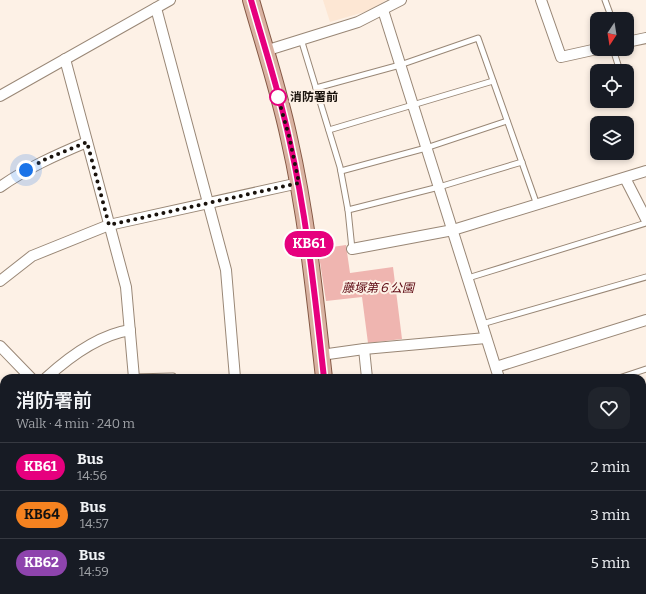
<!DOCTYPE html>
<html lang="en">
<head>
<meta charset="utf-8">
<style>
	body { margin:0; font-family:Bitter,"Noto Sans JP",serif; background:#20242c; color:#f1f3f6; height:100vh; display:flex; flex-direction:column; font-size:15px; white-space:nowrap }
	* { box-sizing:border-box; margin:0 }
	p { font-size:13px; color:#9ea1a6 }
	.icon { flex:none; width:22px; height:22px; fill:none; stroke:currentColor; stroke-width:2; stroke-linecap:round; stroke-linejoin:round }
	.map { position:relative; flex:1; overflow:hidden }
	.details { position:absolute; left:0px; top:374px; width:646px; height:220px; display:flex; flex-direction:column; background:#171b24; border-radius:12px 12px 0 0; box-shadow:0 2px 6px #0003 }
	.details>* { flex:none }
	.badge { padding:0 8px; border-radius:13px; font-size:14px; line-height:26px }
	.needle { width:26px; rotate:192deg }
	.controls { position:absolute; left:590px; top:12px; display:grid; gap:8px }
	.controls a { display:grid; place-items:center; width:44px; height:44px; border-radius:8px; background:#171b24; box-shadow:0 2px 6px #0003; font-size:20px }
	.you { position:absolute; width:20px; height:20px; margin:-10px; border:3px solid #fff; border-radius:50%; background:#1a73e8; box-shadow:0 0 0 6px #1a73e833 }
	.map>.badge { position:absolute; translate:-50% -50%; box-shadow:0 0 0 2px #fff }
	.round { display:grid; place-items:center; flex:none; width:42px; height:42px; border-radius:12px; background:#20242c }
	.overview { display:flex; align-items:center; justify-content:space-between; height:68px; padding:0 16px }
	h1 { font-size:19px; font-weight:600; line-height:30px }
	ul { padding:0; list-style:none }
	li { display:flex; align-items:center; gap:12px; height:48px; padding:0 16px; border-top:1px solid #363941 }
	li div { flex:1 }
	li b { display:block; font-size:15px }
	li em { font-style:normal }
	li .badge { min-width:44px; font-weight:700; text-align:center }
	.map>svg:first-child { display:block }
	.built { fill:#fde7d4 }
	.green { fill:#efb5b0 }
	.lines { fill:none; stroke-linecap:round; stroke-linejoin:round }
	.lane-casing { stroke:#998776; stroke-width:7 }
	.street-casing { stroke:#998776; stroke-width:12 }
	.primary-casing { stroke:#855844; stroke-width:18 }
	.lane { stroke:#fff; stroke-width:5 }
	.street { stroke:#fff; stroke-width:10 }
	.primary { stroke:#d9b2a1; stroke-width:16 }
	.line-casing { stroke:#fff; stroke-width:9 }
	.line { stroke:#e6007e; stroke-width:6 }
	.walk { stroke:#19120c; stroke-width:4; stroke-dasharray:0 7.2 }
	.stop-dot { fill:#fff; stroke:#e6007e; stroke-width:2 }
	.labels { text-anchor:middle; stroke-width:4; stroke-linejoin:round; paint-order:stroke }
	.stop-label { font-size:12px; font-weight:bold; fill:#19120c; stroke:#fdf1e6; text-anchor:start }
	.park-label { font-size:12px; font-style:italic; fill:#59030d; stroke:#fdf1e6 }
</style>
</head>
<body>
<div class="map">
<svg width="646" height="594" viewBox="0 0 646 594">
	<rect width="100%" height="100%" fill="#fdf1e6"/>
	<!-- built -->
	<path class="built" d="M323 0H386L371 10 330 22Z"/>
	<!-- green -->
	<g class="green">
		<path d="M346 245 350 273 393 267 402 339 368 343 362 297 326 301 318 249Z"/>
		<path d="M4 555V590H92L81 594H0V559Z"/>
	</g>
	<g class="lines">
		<defs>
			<g id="lane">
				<path d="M605 0 612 19"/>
				<path d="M301 39 340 167 348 210 352 249"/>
				<path d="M613 49 620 71"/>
				<path d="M316 88 400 65 478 38 537 205"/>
				<path d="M329 130 493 81"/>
				<path d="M341 171 426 148 507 121"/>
				<path d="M348 210 439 187 522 162"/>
				<path d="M468 278 646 223"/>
				<path d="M482 324 646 277"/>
				<path d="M134 377 173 376"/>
				<path d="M619 378 646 369"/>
				<path d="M642 432 643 436"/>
				<path d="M642 581 646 588"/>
				<path d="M390 594 430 590"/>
			</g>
			<g id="street">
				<path d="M541 0 561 57 597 49"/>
				<path d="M156 8 226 270 235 378"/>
				<path d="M383 10 499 378"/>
				<path d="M627 42 646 38"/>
				<path d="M265 51 358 22 401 0"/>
				<path d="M65 59 126 287 134 378"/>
				<path d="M0 96 170 0"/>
				<path d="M625 178 646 219"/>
				<path d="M0 187C27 168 56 155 87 142"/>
				<path d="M352 249 453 230 646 171"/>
				<path d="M0 281 32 256 109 225 299 183"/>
				<path d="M0 346 31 378"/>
				<path d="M364 349 367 378"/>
				<path d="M321 355 364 349 486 338"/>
				<path d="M496 367 646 320"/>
				<path d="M46 378C69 357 98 335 130 330"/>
				<path d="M0 423 4 419"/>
				<path d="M0 552 4 548"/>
				<path d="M255 590V594"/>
				<path d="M388 590V594"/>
				<path d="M566 590 567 594"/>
				<path d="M102 594 113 590"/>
			</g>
			<g id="primary">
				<path d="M251 0C264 46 279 91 289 138 307 217 315 297 324 378"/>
				<path d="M346 590V594"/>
			</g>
		</defs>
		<!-- lane casing -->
		<use href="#lane" class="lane-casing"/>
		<!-- street casing -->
		<use href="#street" class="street-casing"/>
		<!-- primary casing -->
		<use href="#primary" class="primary-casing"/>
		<!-- lane -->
		<use href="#lane" class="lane"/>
		<!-- street -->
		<use href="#street" class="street"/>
		<!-- primary -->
		<use href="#primary" class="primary"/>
	</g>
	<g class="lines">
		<defs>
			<path id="line" d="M251 0C264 46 279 91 289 138 307 217 315 297 324 378"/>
		</defs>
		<!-- line casing -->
		<use href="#line" class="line-casing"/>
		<!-- line -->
		<use href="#line" class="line"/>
		<!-- walk -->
		<path class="walk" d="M26 170 46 159 87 142 109 225 299 183 289 136 277 94 278 97"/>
	</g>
	<!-- markers -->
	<circle class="stop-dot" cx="278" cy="97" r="8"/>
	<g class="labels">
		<!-- stop labels -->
		<g class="stop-label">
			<text x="290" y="101">消防署前</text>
		</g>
		<!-- park labels -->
		<g class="park-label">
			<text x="378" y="292">藤塚第６公園</text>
		</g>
	</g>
</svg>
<div class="controls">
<a><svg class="needle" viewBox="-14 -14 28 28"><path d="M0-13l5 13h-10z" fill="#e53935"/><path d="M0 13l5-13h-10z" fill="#9ea1a6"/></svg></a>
<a><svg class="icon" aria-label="locate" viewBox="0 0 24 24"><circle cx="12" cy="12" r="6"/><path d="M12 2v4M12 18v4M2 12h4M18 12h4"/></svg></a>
<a><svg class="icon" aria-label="layers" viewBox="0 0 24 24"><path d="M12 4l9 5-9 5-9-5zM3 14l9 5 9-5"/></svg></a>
</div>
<div class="you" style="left:26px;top:170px"></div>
<b class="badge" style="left:309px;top:244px;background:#e6007e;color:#fff">KB61</b>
<section class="details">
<div class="overview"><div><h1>消防署前</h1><p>Walk · 4 min · 240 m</p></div><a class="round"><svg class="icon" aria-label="heart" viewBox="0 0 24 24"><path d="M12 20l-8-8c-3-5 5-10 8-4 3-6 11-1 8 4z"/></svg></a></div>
<ul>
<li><span class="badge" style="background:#e6007e;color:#fff">KB61</span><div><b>Bus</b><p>14:56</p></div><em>2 min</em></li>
<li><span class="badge" style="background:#f58220;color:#111">KB64</span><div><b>Bus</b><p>14:57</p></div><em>3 min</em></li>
<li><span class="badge" style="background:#8e44ad;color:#fff">KB62</span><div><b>Bus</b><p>14:59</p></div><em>5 min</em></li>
</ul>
</section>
</div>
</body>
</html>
